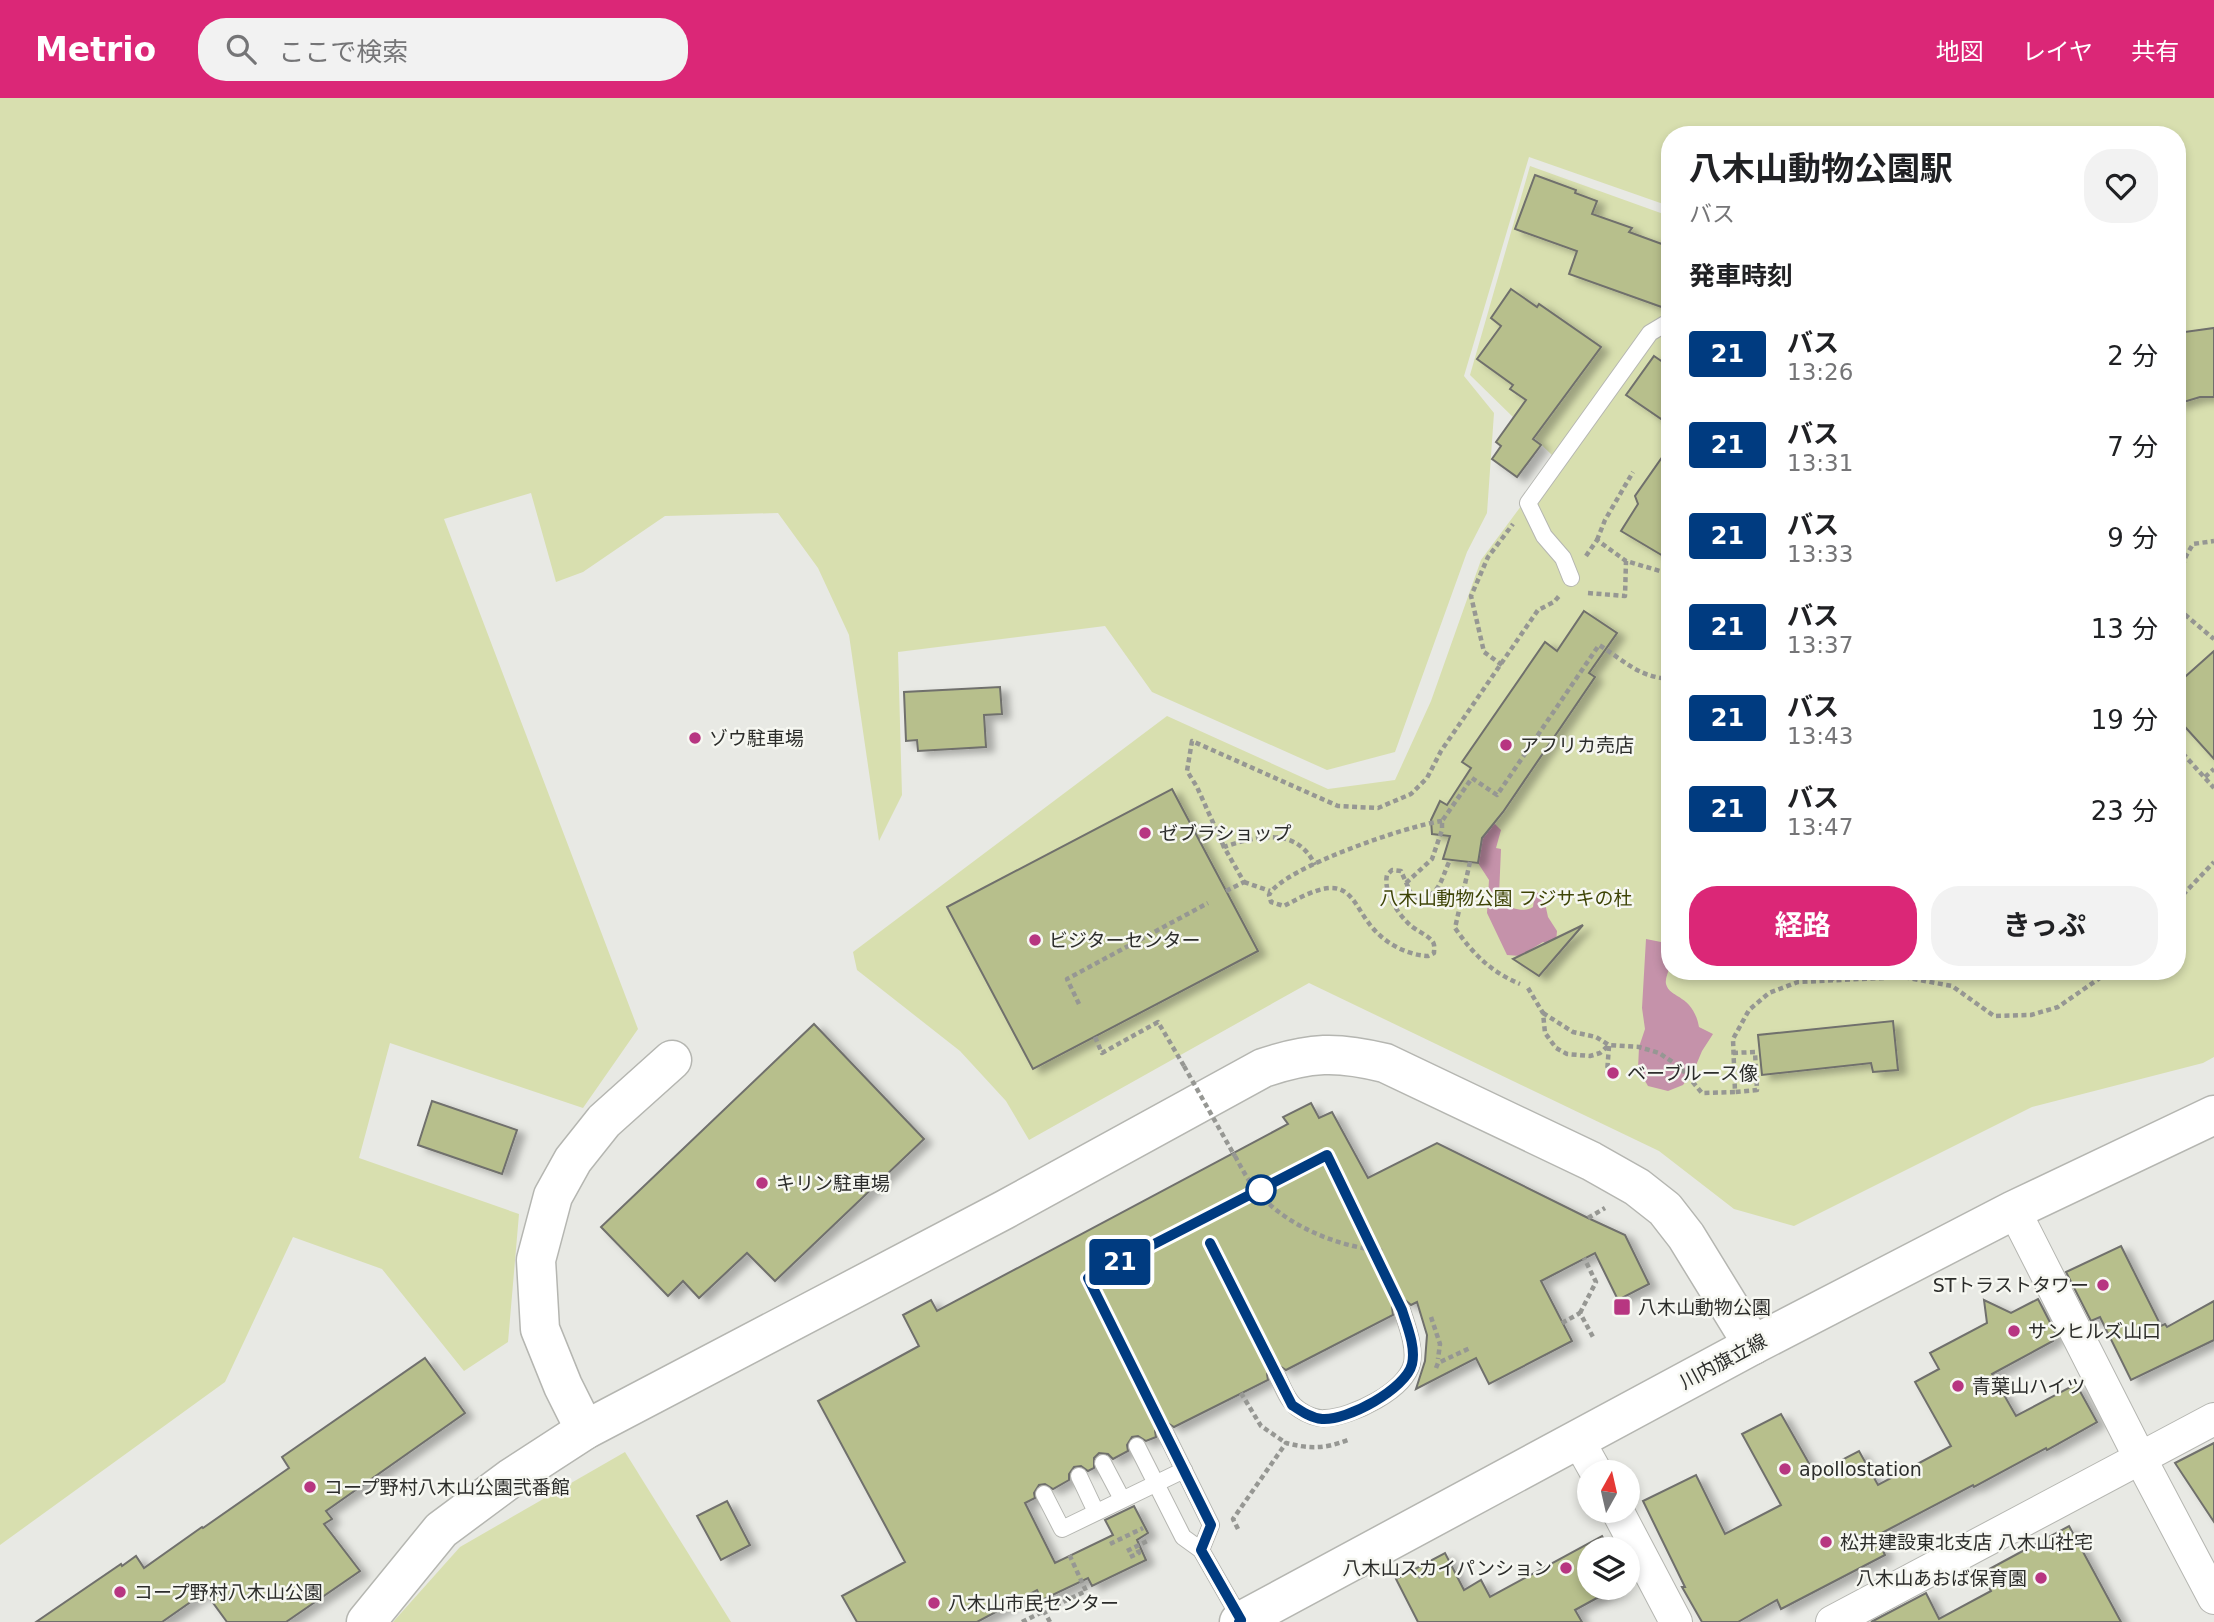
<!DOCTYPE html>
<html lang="ja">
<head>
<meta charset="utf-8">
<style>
	body { margin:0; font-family:"DejaVu Sans","Noto Sans JP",sans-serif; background:#f2f2f2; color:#202124; height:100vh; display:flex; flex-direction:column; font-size:26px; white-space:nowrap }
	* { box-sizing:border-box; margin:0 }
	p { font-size:23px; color:#757577 }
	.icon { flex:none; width:38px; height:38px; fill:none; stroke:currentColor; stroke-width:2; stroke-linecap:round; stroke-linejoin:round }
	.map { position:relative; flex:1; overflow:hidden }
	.drawer { position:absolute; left:1661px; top:28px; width:525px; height:854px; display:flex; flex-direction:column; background:#fff; border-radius:28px; box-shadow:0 4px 10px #0003 }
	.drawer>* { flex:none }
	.badge { padding:0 14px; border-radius:5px; font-size:24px; line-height:46px }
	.needle { width:46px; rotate:8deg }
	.tools { position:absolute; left:1577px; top:1362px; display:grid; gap:14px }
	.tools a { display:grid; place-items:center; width:63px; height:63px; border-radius:50%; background:#fff; box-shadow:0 4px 10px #0003; font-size:35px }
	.map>.badge { position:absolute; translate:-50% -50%; box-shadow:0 0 0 4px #fff }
	h2 { padding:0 28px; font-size:26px; line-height:63px }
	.round { display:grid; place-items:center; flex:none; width:74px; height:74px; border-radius:28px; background:#f2f2f2 }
	.head { display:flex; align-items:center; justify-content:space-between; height:119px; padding:0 28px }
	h1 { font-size:33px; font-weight:700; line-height:52px }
	.action { display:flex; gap:14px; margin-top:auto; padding:14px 28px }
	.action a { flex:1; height:80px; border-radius:28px; background:#db2777; color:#fff; font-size:28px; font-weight:700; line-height:80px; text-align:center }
	.action a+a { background:#f2f2f2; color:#202124 }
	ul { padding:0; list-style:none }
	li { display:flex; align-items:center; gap:21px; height:91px; padding:0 28px }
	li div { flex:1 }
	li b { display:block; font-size:26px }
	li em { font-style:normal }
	li .badge { min-width:77px; font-weight:700; text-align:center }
	header { display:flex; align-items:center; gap:42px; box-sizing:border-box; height:98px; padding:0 35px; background:#db2777; color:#fff }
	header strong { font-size:33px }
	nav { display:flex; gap:38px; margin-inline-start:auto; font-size:24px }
	.search { width:490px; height:63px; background:#f2f2f2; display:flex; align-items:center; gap:18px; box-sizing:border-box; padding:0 24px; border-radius:28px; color:#757577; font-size:26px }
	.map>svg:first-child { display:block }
	.green { fill:#d8dfaf }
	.water { fill:#c592aa }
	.building { fill:#b7bf8c; stroke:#70706c; stroke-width:2; filter:url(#shadow) }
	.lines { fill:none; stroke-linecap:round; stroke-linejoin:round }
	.lane-casing { stroke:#b5b6b1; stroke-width:18 }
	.street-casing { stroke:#b5b6b1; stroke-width:34 }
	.secondary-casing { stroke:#b5b6b1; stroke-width:41 }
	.path { stroke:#969793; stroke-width:4.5; stroke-dasharray:5 3.5; stroke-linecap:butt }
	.lane { stroke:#fff; stroke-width:16 }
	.street { stroke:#fff; stroke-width:32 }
	.secondary { stroke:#fff; stroke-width:38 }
	.path-bridge { stroke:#969793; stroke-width:4.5; stroke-dasharray:5 3.5; stroke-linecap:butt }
	.line-casing { stroke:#fff; stroke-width:16 }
	.line { stroke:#003b80; stroke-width:10 }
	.poi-dot { fill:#b73681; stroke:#f6f7f1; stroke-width:2.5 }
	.stop-dot { fill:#fff; stroke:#003b80; stroke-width:3.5 }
	.labels { text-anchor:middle; stroke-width:5; stroke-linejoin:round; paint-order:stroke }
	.poi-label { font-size:19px; fill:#2c2d2b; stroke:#f6f7f1; text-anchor:start }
	.park-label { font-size:19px; fill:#3e4406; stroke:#f6f7f1 }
	.street-label { font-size:19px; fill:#2c2d2b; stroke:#f6f7f1 }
</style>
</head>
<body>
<header>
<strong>Metrio</strong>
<div class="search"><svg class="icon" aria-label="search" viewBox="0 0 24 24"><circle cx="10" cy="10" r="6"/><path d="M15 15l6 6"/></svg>ここで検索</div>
<nav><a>地図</a><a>レイヤ</a><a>共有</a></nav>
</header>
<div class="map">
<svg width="2214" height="1524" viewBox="0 0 2214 1524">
	<defs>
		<filter id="shadow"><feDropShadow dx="8" dy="4.5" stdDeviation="3.5" flood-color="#0004"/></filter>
	</defs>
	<rect width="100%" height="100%" fill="#e8e9e4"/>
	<!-- green -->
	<g class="green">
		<path d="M0 0H2214V959L2203 965 2032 1009 1794 1128 1734 1111 1659 1053 1309 885 1029 1042 1006 1003 960 953 857 872 853 854 1167 618 1328 691 1395 682 1431 603 1481 462 1556 361 1470 277 1530 68 1669 118 1670 873H2177V37H1670L1669 108 1529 59 1464 278 1494 315 1487 415 1467 454 1395 654 1327 672 1152 594 1105 528 898 554 902 697 879 743 849 537 818 470 778 415 665 418 583 474 556 484 531 395 444 421 638 931 583 1010 390 945 359 1060 519 1116 508 1244 464 1273 382 1171 293 1139 225 1284 0 1447Z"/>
		<path d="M625 1354 731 1524H393L460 1449Z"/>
	</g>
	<!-- water -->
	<g class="water">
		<path d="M1494 725 1501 732 1496 750 1501 751 1499 797 1503 806C1512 810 1524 815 1533 809L1535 794 1543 796 1548 819 1557 833 1556 844 1550 847 1543 844 1520 858 1507 857 1487 815 1489 782 1478 765 1482 740Z"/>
		<path d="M1646 841 1661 844 1669 848C1670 855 1671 864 1669 870 1668 876 1665 880 1666 886 1670 901 1693 896 1699 929L1713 936 1702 953 1694 972 1683 987 1668 993 1648 988 1638 971 1639 949 1645 931 1642 910Z"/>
	</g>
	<!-- building -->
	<g class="building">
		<path d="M1535 77 1576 92 1575 95 1597 103 1592 116 1632 130 1629 134 1670 149V212L1569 176 1577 153 1515 131Z"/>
		<path d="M1511 191 1537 209 1539 206 1601 249 1533 341 1541 347 1517 379 1492 361 1501 348 1496 344 1526 302 1510 291 1513 287 1477 261 1501 228 1491 220Z"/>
		<path d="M2214 230V299H2200L2177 306V235Z"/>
		<path d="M1654 258 1670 269V327L1626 297Z"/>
		<path d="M1670 348V462L1621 433 1638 406 1635 398Z"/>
		<path d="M1584 513 1617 535 1589 575 1595 579 1503 714 1482 740 1478 765 1443 761 1450 738 1432 736 1431 722 1440 703 1447 707 1471 670 1462 664 1545 544 1557 553Z"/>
		<path d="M2214 553V661L2177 620V586Z"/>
		<path d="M1000 589 1002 616 984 617 986 649 918 653 917 642 906 643 904 594Z"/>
		<path d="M1172 691 1258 853 1033 971 947 809Z"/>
		<path d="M1583 827 1539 878 1513 861Z"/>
		<path d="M1893 923 1898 972 1873 974 1871 965 1762 977 1758 937Z"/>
		<path d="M814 926 924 1041 775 1183 747 1155 699 1200 683 1183 668 1198 601 1129Z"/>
		<path d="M432 1003 517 1032 502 1076 418 1047Z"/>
		<path d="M1311 1005 1319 1020 1332 1014 1368 1080 1437 1045 1588 1120 1625 1137 1649 1186 1618 1202 1595 1155 1541 1183 1572 1243 1489 1286 1476 1260 1416 1291 1425 1263 1427 1237 1417 1204 1411 1207 1405 1202H1398L1392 1209 1393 1217 1286 1272 1278 1267 1272 1268 1267 1276 1268 1282 1174 1329 1166 1324 1160 1325 1155 1333 1156 1339 1146 1343 1138 1338 1132 1339 1127 1347 1128 1353 1113 1361 1108 1356 1099 1355 1094 1360V1370L1088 1373 1081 1368 1074 1369 1069 1376V1382L1053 1391 1045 1386 1039 1387 1034 1395 1035 1400 1025 1405 1055 1465 1113 1437 1105 1422 1134 1408 1148 1435 1137 1442 1146 1462 1092 1488 1088 1480 1042 1502 1037 1492 977 1524H857L842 1498 905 1464 818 1303 919 1248 903 1217 931 1202 937 1213 1288 1026 1283 1019Z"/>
		<path d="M2121 1148 2161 1228 2165 1226 2167 1229 2214 1203V1242L2131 1282 2100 1219 2091 1223 2066 1174Z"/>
		<path d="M2038 1201 2057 1238 2052 1240 2053 1243 1992 1276 2016 1318 2076 1286 2097 1324 2047 1352 2046 1350 1974 1389 1973 1387 1876 1438 1885 1457 1781 1511 1777 1502 1738 1524H1702L1682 1489H1685L1643 1403 1696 1377 1725 1436 1781 1407 1742 1336 1781 1316 1815 1376 1859 1353 1878 1387 1951 1348 1915 1284 1939 1271 1930 1255 1987 1225 1984 1202 2011 1215Z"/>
		<path d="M425 1260 465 1315 326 1413 332 1421 324 1426 360 1473 286 1524H227L205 1494 162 1524H36L121 1466 122 1468 136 1458 144 1470 202 1429 203 1430 289 1370 282 1359Z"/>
		<path d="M2214 1345V1424L2175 1365Z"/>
		<path d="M727 1403 750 1447 721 1462 697 1418Z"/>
		<path d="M2069 1428 2121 1524H1871L1926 1495 1939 1521 1991 1493 1982 1475Z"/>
		<path d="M1602 1438 1609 1451H1589V1489H1617L1575 1512 1582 1524H1418L1396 1481 1445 1455 1464 1492 1481 1482 1490 1499Z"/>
	</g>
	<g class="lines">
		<defs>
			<g id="lane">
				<path d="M1571 480 1563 460 1544 438 1528 405 1650 235 1670 223"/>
				<path d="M1277 1277C1283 1289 1288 1305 1300 1312 1307 1317 1318 1321 1325 1320 1352 1319 1406 1293 1412 1265 1415 1248 1407 1228 1402 1212"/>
				<path d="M1165 1334 1211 1427 1201 1452"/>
				<path d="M1137 1348 1183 1439 1201 1452 1241 1522"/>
				<path d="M1103 1365 1122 1401"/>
				<path d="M1079 1378 1096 1414"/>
				<path d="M1044 1396 1062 1431 1184 1372"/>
			</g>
			<g id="street">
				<path d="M2014 1112 2140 1360 2214 1500"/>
				<path d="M1577 1340 1596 1374"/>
				<path d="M1617 1412 1676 1524"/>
				<path d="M1832 1524 2214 1321"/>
			</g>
			<g id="secondary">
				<path d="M585 1332 563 1288 540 1231 536 1162 553 1098 573 1062 604 1023 672 962"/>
				<path d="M366 1524 441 1432 511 1380 585 1332 1004 1112 1263 970C1310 954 1337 953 1385 965L1591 1063 1637 1089 1665 1111 1686 1138 1753 1247"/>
				<path d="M1239 1524 1753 1247 2014 1112 2214 1017"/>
			</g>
		</defs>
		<!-- lane casing -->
		<use href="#lane" class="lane-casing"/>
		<!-- street casing -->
		<use href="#street" class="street-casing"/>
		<!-- secondary casing -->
		<use href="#secondary" class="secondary-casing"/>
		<!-- path -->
		<g class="path">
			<path d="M1597 442 1605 422 1633 374"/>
			<path d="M1586 458 1597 442 1626 463 1670 476"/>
			<path d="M2177 484 2186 458 2193 446 2214 443"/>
			<path d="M1588 495 1625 498 1626 463"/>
			<path d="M2177 514 2183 515 2214 541"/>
			<path d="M1502 567 1484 554 1471 498 1488 459 1513 426"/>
			<path d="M2177 649 2214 690"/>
			<path d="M2205 679 2214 671"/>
			<path d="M1442 723C1410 727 1282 770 1269 797L1271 804 1284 808C1298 801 1314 791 1330 790 1351 789 1357 810 1368 824 1381 843 1405 857 1428 858L1434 855C1434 851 1435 848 1433 844 1428 837 1417 833 1410 827 1398 816 1383 794 1387 777L1392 772 1401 773 1413 800C1440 801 1440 783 1450 762"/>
			<path d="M1224 749 1197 689 1187 673 1192 643 1338 708 1378 710 1411 696 1427 680 1441 653 1538 512 1554 504 1560 497"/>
			<path d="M1470 764 1455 830C1473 856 1491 874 1520 886"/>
			<path d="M1244 784 1270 793"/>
			<path d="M1406 785 1432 761 1442 732V723L1472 680 1497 697 1599 547C1625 563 1638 579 1670 581"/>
			<path d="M1226 793 1244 784 1224 749C1256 738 1297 728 1315 767"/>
			<path d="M2177 803 2214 764"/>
			<path d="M1832 882 1837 873"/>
			<path d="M1528 890 1543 915 1545 935 1556 950 1567 956 1590 958 1600 955 1609 947"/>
			<path d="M1079 906 1067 881 1208 805"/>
			<path d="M1543 915 1573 934 1596 939 1609 947 1639 949 1659 955 1680 969 1702 995 1735 994 1733 941 1749 912 1769 895 1798 884 1903 879 1952 888 1994 918 2031 917 2058 909 2110 873"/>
			<path d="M1095 939 1102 955 1158 924 1184 968"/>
			<path d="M1609 948 1607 975H1610"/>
			<path d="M1733 955 1755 954 1757 992 1735 994"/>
			<path d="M1233 1055 1235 1058"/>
			<path d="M1588 1120 1605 1110"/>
			<path d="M1580 1215 1596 1184 1584 1160"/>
			<path d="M1431 1219 1440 1246 1438 1261"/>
			<path d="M1562 1225 1580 1215 1593 1239"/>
			<path d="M1436 1270 1438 1265 1470 1250"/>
			<path d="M1241 1295 1261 1328 1286 1345"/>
			<path d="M1238 1431 1233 1421 1286 1345C1310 1351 1324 1351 1348 1342"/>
			<path d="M1110 1446 1143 1430"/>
			<path d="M1127 1453 1149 1442"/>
			<path d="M1130 1459 1139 1455 1136 1448"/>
			<path d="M1418 1479 1437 1469"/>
			<path d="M1022 1524 1044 1513"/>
			<path d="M1050 1524 1044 1513 1086 1493 1069 1456"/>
		</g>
		<!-- lane -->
		<use href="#lane" class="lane"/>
		<!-- street -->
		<use href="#street" class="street"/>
		<!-- secondary -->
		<use href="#secondary" class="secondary"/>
		<!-- path-bridge -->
		<g class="path-bridge">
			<path d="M1184 968 1233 1055"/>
			<path d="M1235 1058C1243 1073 1251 1088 1263 1100 1293 1131 1341 1149 1383 1153"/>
		</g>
	</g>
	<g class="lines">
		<defs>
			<path id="line" d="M1210 1145 1292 1307C1301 1313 1311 1320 1322 1321 1347 1323 1406 1291 1412 1266 1416 1249 1407 1228 1402 1212L1327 1057 1088 1180 1211 1427 1201 1452 1241 1522 1239 1524"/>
		</defs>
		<!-- line casing -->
		<use href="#line" class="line-casing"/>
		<!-- line -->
		<use href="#line" class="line"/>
	</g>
	<!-- markers -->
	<g class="poi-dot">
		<circle cx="695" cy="640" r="7"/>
		<circle cx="1506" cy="647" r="7"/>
		<circle cx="1145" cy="735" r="7"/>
		<circle cx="1035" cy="842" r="7"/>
		<circle cx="1613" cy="975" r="7"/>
		<circle cx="762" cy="1085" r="7"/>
		<circle cx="2103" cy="1187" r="7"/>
		<rect x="1613" y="1200" width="18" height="18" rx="3.5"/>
		<circle cx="2014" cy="1233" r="7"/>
		<circle cx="1958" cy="1288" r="7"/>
		<circle cx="1785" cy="1371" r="7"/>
		<circle cx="310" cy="1389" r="7"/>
		<circle cx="1826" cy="1444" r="7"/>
		<circle cx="1566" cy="1470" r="7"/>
		<circle cx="2041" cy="1480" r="7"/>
		<circle cx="120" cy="1494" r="7"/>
		<circle cx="934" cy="1505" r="7"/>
	</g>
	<circle class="stop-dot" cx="1261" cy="1092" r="14"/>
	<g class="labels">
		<!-- poi labels -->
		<g class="poi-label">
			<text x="709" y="647">ゾウ駐車場</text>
			<text x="1520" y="654">アフリカ売店</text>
			<text x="1159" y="742">ゼブラショップ</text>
			<text x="1049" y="849">ビジターセンター</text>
			<text x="1627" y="982">ベーブルース像</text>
			<text x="776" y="1092">キリン駐車場</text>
			<text x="2089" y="1194" text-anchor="end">STトラストタワー</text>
			<text x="1638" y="1216">八木山動物公園</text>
			<text x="2028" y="1240">サンヒルズ山口</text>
			<text x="1972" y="1295">青葉山ハイツ</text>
			<text x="1799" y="1378">apollostation</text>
			<text x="324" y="1396">コープ野村八木山公園弐番館</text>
			<text x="1840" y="1451">松井建設東北支店 八木山社宅</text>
			<text x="1552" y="1477" text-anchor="end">八木山スカイパンション</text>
			<text x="2027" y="1487" text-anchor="end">八木山あおば保育園</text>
			<text x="134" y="1501">コープ野村八木山公園</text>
			<text x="948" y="1512">八木山市民センター</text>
		</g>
		<!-- park labels -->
		<g class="park-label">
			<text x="1506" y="807">八木山動物公園 フジサキの杜</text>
		</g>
		<!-- street labels -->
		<g class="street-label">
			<text transform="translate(1723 1263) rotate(-28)" y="7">川内旗立線</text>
		</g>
	</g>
</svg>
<div class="tools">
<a><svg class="needle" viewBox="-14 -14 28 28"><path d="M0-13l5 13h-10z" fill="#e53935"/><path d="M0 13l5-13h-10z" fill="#757577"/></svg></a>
<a><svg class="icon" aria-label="layers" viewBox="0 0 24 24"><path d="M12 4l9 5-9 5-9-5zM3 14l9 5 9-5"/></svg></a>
</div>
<b class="badge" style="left:1120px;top:1164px;background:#003b80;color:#fff">21</b>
<section class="drawer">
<div class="head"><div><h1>八木山動物公園駅</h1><p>バス</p></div><a class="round"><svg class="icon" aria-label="heart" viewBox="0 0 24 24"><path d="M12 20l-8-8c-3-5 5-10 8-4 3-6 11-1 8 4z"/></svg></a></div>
<h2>発車時刻</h2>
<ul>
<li><span class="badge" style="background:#003b80;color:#fff">21</span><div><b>バス</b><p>13:26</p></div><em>2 分</em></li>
<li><span class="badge" style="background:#003b80;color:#fff">21</span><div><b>バス</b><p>13:31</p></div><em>7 分</em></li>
<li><span class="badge" style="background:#003b80;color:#fff">21</span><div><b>バス</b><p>13:33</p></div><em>9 分</em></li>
<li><span class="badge" style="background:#003b80;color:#fff">21</span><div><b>バス</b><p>13:37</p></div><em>13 分</em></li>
<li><span class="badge" style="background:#003b80;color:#fff">21</span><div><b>バス</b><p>13:43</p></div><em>19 分</em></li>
<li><span class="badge" style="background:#003b80;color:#fff">21</span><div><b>バス</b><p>13:47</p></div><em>23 分</em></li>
</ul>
<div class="action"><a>経路</a><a>きっぷ</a></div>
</section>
</div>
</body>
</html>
